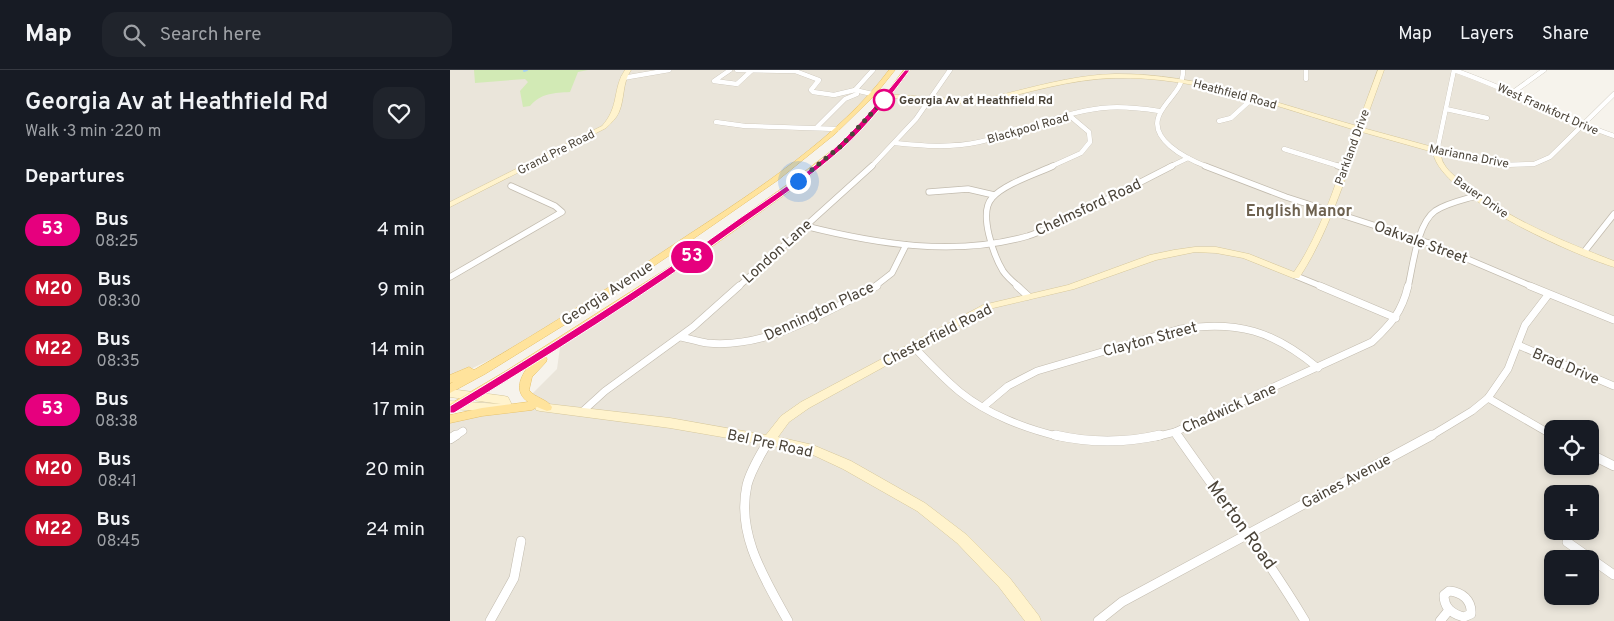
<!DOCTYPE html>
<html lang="en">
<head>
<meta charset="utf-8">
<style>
	body { margin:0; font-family:Overpass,sans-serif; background:#20242c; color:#f1f3f6; height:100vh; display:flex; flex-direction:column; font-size:19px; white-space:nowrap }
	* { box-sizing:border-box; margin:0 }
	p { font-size:16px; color:#9ea1a6 }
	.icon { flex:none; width:28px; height:28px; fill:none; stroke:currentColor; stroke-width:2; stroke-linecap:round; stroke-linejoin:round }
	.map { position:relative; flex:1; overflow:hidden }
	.sheet { display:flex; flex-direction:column; background:#171b24; width:450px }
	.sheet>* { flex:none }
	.badge { padding:0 10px; border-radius:16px; font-size:18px; line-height:32px }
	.buttons { position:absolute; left:1094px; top:350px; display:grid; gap:10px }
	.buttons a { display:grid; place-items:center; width:55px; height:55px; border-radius:10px; background:#171b24; box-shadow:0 2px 8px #0003; font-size:25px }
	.you { position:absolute; width:25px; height:25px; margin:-12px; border:4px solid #fff; border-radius:50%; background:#1a73e8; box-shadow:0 0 0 8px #1a73e833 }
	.map>.badge { position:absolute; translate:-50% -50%; box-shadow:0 0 0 2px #fff }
	h2 { padding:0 25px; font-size:19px; line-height:45px }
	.round { display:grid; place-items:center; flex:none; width:52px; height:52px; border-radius:15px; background:#20242c }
	.head { display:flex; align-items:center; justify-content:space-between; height:85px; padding:0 25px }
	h1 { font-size:24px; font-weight:600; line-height:38px }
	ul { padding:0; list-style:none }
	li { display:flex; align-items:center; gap:15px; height:60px; padding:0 25px }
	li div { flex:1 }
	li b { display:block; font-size:19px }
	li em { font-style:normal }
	li .badge { min-width:55px; font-weight:700; text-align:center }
	header { display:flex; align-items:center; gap:30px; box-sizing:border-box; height:70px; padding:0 25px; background:#171b24; border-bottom:1px solid #363941 }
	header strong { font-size:24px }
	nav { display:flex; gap:28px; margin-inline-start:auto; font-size:18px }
	.search { width:350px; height:45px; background:#20242c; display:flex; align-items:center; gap:12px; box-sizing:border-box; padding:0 18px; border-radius:15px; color:#9ea1a6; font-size:19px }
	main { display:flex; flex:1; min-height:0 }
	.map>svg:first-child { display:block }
	.residential { fill:#eae5da; fill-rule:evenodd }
	.green { fill:#d2eab5 }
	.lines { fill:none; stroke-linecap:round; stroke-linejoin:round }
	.stream { stroke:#a9d4f2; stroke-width:2 }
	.street-far3-casing { stroke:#c2bbae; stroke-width:5 }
	.street-far2-casing { stroke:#c2bbae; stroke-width:7 }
	.street-far1-casing { stroke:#c2bbae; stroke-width:8 }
	.street-casing { stroke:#c2bbae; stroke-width:10 }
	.secondary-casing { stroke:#d6c79b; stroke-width:1 }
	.primary-casing { stroke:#e6c16a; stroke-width:1 }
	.street-far3 { stroke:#fff; stroke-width:4.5 }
	.street-far2 { stroke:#fff; stroke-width:5.5 }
	.street-far1 { stroke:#fff; stroke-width:7 }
	.street { stroke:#fff; stroke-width:9 }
	.secondary { fill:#fff3cd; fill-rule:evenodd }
	.primary { fill:#ffe39c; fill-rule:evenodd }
	.line { fill:#e6007e; stroke:#fff }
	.walk { stroke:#4b4439; stroke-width:5; stroke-dasharray:0 9 }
	.stop-dot { fill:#fff; stroke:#e6007e; stroke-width:2.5 }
	.labels { text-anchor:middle; stroke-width:4.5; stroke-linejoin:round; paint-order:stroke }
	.far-street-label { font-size:12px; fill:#4b4439; stroke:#fff }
	.far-stop-label { font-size:12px; font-weight:bold; fill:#4b4439; stroke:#fff; text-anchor:start }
	.street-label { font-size:15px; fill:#4b4439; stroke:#fff }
	.neighbourhood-label { font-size:16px; font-weight:bold; fill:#6e6250; stroke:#fff }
	.near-street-label { font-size:18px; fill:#4b4439; stroke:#fff }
</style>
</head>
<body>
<header>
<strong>Map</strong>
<div class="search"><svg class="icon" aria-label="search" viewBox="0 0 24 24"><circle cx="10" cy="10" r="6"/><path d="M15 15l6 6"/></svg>Search here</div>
<nav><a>Map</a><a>Layers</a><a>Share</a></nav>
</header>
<main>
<section class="sheet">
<div class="head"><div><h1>Georgia Av at Heathfield Rd</h1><p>Walk · 3 min · 220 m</p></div><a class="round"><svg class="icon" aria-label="heart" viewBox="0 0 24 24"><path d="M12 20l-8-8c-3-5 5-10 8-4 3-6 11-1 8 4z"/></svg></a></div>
<h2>Departures</h2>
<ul>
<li><span class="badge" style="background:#e6007e;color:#fff">53</span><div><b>Bus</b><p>08:25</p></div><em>4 min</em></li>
<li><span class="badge" style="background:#c8102e;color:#fff">M20</span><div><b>Bus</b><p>08:30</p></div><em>9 min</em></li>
<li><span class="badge" style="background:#c8102e;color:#fff">M22</span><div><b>Bus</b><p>08:35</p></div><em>14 min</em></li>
<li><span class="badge" style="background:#e6007e;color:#fff">53</span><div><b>Bus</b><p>08:38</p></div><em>17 min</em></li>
<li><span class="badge" style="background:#c8102e;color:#fff">M20</span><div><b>Bus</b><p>08:41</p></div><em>20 min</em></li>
<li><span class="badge" style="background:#c8102e;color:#fff">M22</span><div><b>Bus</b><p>08:45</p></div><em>24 min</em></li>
</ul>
</section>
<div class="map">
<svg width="1164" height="551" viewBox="0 0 1164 551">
	<rect width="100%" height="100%" fill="#f6f3ec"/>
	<!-- residential -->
	<g class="residential">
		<path d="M0 0H442L431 15 371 73 262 153 56 282 0 309Z"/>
		<path d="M457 0H1004L1164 66V551H0V349L82 336 79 327 107 299 111 270 243 186 391 76 431 34ZM1102 359H1140V396H1102ZM1102 424H1140V461H1102ZM1102 489H1140V526H1102Z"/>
	</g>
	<!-- green -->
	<path class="green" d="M24 0H138L128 2 120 22C104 23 91 23 80 36L73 37 70 21 78 12 75 9 25 13Z"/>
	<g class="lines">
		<!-- stream -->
		<path class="stream" d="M74 1 77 0"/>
		<defs>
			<g id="street-far3">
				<path d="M280 0 264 11 287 14 301 1"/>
				<path d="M287 0 345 1 369 10 361 20 363 22 384 25 405 20 422 24"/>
				<path d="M733 0C733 19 721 25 712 40 693 68 737 89 758 97"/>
				<path d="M856 0V9"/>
				<path d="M1004 0 987 81 1051 95 1084 94 1100 87 1164 24"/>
				<path d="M1004 0C1059 19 1110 47 1164 66"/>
				<path d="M173 8 219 0"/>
				<path d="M405 20 423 0"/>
				<path d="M1062 23 1094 0"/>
				<path d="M996 39 1037 48"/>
				<path d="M769 51 781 48 803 28"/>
				<path d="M266 52 295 56 387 59"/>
				<path d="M367 57 395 29 407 24"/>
				<path d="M445 73C473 76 501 78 529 72 571 63 609 43 652 38 671 36 690 38 709 41"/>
				<path d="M834 79 892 97"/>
				<path d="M421 97 466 49 500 0"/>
				<path d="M600 97 631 83 640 72 639 62 620 46"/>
				<path d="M719 97 738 88"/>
			</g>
			<g id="street-far2">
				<path d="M755 96 836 127 982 174 1083 217"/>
				<path d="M888 96 894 98"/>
				<path d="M479 122 518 119 544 125"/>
				<path d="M355 156C427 174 505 187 578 166 599 159 620 148 640 138 667 124 695 110 722 96"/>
				<path d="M1134 182 1164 144"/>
				<path d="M846 206 873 217"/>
				<path d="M0 207 112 142 105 136 61 116"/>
				<path d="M288 217 422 96"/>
				<path d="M424 217 442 203 456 175"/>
				<path d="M569 217C563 212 557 207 553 201 544 186 528 143 542 128 554 114 586 104 603 96"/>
				<path d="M958 217C963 196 967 154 985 141 997 133 1013 130 1026 126"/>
			</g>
			<g id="street-far1">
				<path d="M567 216 578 226"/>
				<path d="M870 216 946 248"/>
				<path d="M1080 216 1164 250"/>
				<path d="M231 267C240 269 249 272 257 273 318 279 375 242 427 216"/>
				<path d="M1068 275 1164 316"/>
				<path d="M463 276C478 292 493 308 510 322 537 344 576 359 611 367"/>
				<path d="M1038 328 1102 365"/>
				<path d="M533 337 558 316 587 301 730 259C788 250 823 261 868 298"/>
				<path d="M133 341 155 321 243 257 289 216"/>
				<path d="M725 362 728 367"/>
				<path d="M4 367 13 361"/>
				<path d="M705 367 725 362 922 272C941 254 952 242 958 216"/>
				<path d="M979 367 1022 341 1038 328 1058 299 1075 255 1098 225"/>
			</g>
			<g id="street">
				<path d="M605 365C640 373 675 373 710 365"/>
				<path d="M727 365C770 427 817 487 855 551"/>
				<path d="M0 369 6 365"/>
				<path d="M319 370C311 384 301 399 297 415 286 465 315 509 338 551"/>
				<path d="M1140 384 1164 396"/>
				<path d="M1117 472 1164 505"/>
				<path d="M999 521C1012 522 1022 530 1021 544L1014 547C1002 544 994 538 994 525Z"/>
				<path d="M40 551 64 508 71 471"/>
				<path d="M648 551 672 532 982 365"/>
				<path d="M990 551 999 540"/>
			</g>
			<g id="secondary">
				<path d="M175 0H181C172 13 175 28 169 42 166 49 161 53 156 58L0 137V132L152 56C170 36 162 19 175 0Z"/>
				<path d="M928 0H934L913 58 990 79C991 84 991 90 994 94 999 103 1009 109 1016 115 1060 150 1112 171 1164 191V197C1124 185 989 126 983 82L912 62C894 111 878 164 849 208H843L793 188 766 183 745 182 706 190 624 219 539 239 359 338 339 352 328 367 363 375 401 391 475 433 517 465 559 507 589 546 591 551H575L549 517 507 473 467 441 393 399 361 384 319 375 220 358 90 341 86 340 85 337 86 334 90 333 220 348 316 365 331 346 351 332 533 235 618 215 700 185 724 180 745 177H766L799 184 844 202C873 160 887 107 905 60 828 37 747 6 665 8 620 9 577 23 534 33L519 34 422 26 420 25V23L519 30 534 29C577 19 621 5 665 4 748 3 828 34 907 56Z"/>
				<path d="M0 319 54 326 58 327 62 335 61 338H54L53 341 49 342 0 339V331L51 334 0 327Z"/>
			</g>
			<g id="primary">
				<path d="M439 0H445L425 25 385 64 328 110 217 187 127 247 35 304 0 323V314L3 312 0 313V305L19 297 24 300C97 258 168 212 238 165 307 120 390 66 439 0Z"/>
				<path d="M454 0H460L433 35 393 77 351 113 246 188 95 286 97 289 96 292 82 307 79 320C85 328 97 329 102 337L101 340 97 341 87 337 82 340 32 346 0 353V345L32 338 78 332C65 322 69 310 77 298L0 343V334L56 301 240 184 345 109 389 75 429 33Z"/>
			</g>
		</defs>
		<!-- street-far3 casing -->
		<use href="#street-far3" class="street-far3-casing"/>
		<!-- street-far2 casing -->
		<use href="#street-far2" class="street-far2-casing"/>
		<!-- street-far1 casing -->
		<use href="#street-far1" class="street-far1-casing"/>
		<!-- street casing -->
		<use href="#street" class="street-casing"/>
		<!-- secondary casing -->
		<use href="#secondary" class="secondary-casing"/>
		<!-- primary casing -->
		<use href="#primary" class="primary-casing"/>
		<!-- street-far3 -->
		<use href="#street-far3" class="street-far3"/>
		<!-- street-far2 -->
		<use href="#street-far2" class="street-far2"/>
		<!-- street-far1 -->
		<use href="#street-far1" class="street-far1"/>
		<!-- street -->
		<use href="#street" class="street"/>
		<!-- secondary -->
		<use href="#secondary" class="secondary"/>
		<!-- primary -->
		<use href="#primary" class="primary"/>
	</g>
	<!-- line -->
	<path class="line" d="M455 0H460C440 27 418 55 393 78 359 108 321 134 284 160 194 226 99 285 4 343H0V336C96 278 196 216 290 148 323 125 361 102 390 73 414 50 434 25 455 0Z"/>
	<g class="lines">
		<!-- walk -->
		<path class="walk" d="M348 111 391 76 434 30"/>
	</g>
	<!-- markers -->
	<circle class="stop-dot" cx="434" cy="30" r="10"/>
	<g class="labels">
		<!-- far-street labels -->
		<g class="far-street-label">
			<text transform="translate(785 24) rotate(15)" y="4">Heathfield Road</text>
			<text transform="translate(1098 39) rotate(24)" y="4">West Frankfort Drive</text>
			<text transform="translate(578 58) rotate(-16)" y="4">Blackpool Road</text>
			<text transform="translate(902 77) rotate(-70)" y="4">Parkland Drive</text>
			<text transform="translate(106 82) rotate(-27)" y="4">Grand Pre Road</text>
			<text transform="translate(1019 86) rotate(11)" y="4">Marianna Drive</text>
			<text transform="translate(1031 127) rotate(35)" y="4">Bauer Drive</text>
		</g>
		<!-- far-stop labels -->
		<g class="far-stop-label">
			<text x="449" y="34">Georgia Av at Heathfield Rd</text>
		</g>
		<!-- street labels -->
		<g class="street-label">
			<text transform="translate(638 137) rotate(-25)" y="5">Chelmsford Road</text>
			<text transform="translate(971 172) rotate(20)" y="5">Oakvale Street</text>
			<text transform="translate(327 181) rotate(-42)" y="5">London Lane</text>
			<text transform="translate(157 223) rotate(-33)" y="5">Georgia Avenue</text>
			<text transform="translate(369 241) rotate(-25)" y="5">Dennington Place</text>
			<text transform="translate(487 265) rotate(-27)" y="5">Chesterfield Road</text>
			<text transform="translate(700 269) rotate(-15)" y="5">Clayton Street</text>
			<text transform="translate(1116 296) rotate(23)" y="5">Brad Drive</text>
			<text transform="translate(779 338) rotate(-24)" y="5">Chadwick Lane</text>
			<text transform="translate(320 373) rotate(12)" y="5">Bel Pre Road</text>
			<text transform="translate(896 411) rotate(-28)" y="5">Gaines Avenue</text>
		</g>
		<!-- neighbourhood labels -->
		<g class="neighbourhood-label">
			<text x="849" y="146">English Manor</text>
		</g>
		<!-- near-street labels -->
		<g class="near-street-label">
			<text transform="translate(792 455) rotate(54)" y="6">Merton Road</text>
		</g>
	</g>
</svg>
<div class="buttons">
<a><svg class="icon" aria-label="locate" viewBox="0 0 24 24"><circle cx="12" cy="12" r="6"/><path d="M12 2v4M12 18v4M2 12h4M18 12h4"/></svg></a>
<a>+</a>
<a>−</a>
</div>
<div class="you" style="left:348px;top:111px"></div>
<b class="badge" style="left:242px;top:187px;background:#e6007e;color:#fff">53</b>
</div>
</main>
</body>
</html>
